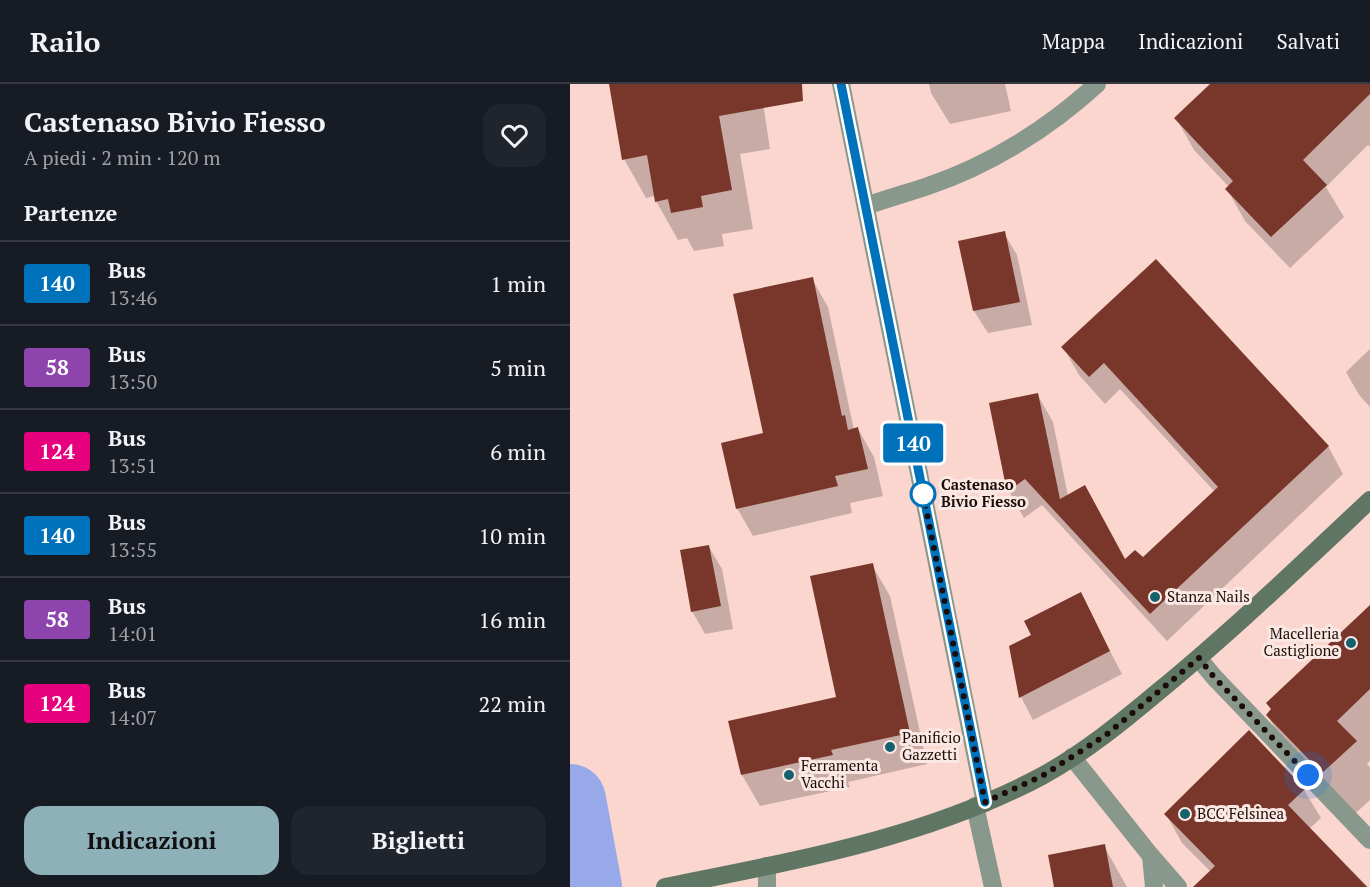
<!DOCTYPE html>
<html lang="it">
<head>
<meta charset="utf-8">
<style>
	body { margin:0; font-family:"PT Serif",serif; background:#20242c; color:#f1f3f6; height:100vh; display:flex; flex-direction:column; font-size:22px; white-space:nowrap }
	* { box-sizing:border-box; margin:0 }
	p { font-size:20px; color:#9ea1a6 }
	.icon { flex:none; width:33px; height:33px; fill:none; stroke:currentColor; stroke-width:2; stroke-linecap:round; stroke-linejoin:round }
	.map { position:relative; flex:1; overflow:hidden }
	.side { display:flex; flex-direction:column; background:#171b24; width:570px }
	.side>* { flex:none }
	.badge { padding:0 12px; border-radius:4px; font-size:21px; line-height:39px }
	.you { position:absolute; width:30px; height:30px; margin:-15px; border:4px solid #fff; border-radius:50%; background:#1a73e8; box-shadow:0 0 0 9px #1a73e833 }
	.map>.badge { position:absolute; translate:-50% -50%; box-shadow:0 0 0 3px #fff }
	h2 { padding:0 24px; font-size:22px; line-height:54px }
	.round { display:grid; place-items:center; flex:none; width:63px; height:63px; border-radius:18px; background:#20242c }
	.head { display:flex; align-items:center; justify-content:space-between; height:102px; padding:0 24px }
	h1 { font-size:28px; font-weight:700; line-height:45px }
	.primary-button { display:flex; gap:12px; margin-top:auto; padding:12px 24px }
	.primary-button a { flex:1; height:69px; border-radius:18px; background:#8eb1b9; color:#111; font-size:24px; font-weight:700; line-height:69px; text-align:center }
	.primary-button a+a { background:#20242c; color:#f1f3f6 }
	ul { padding:0; list-style:none }
	li { display:flex; align-items:center; gap:18px; height:84px; padding:0 24px; border-top:2px solid #363941 }
	li div { flex:1 }
	li b { display:block; font-size:22px }
	li em { font-style:normal }
	li .badge { min-width:66px; font-weight:700; text-align:center }
	header { display:flex; align-items:center; gap:36px; box-sizing:border-box; height:84px; padding:0 30px; background:#171b24; border-bottom:2px solid #363941 }
	header strong { font-size:28px }
	nav { display:flex; gap:33px; margin-inline-start:auto; font-size:21px }
	main { display:flex; flex:1; min-height:0 }
	.map>svg:first-child { display:block }
	.shadow { fill:#0003 }
	.lines { fill:none; stroke-linecap:round; stroke-linejoin:round }
	.river { stroke:#97a9e9; stroke-width:72 }
	.building { fill:#79372b }
	.street { stroke:#89988c; stroke-width:18 }
	.secondary { stroke:#5f7665; stroke-width:18 }
	.line-casing { stroke:#fff; stroke-width:14 }
	.line { stroke:#0072bc; stroke-width:9 }
	.walk { stroke:#1c0c09; stroke-width:6; stroke-dasharray:0 10.8 }
	.stop-dot { fill:#fff; stroke:#0072bc; stroke-width:3 }
	.poi-dot { fill:#16616e; stroke:#fbe8e4; stroke-width:2 }
	.labels { text-anchor:middle; stroke-width:6; stroke-linejoin:round; paint-order:stroke }
	.stop-label { font-size:15px; font-weight:bold; fill:#1c0c09; stroke:#fbe8e4; text-anchor:start }
	.poi-label { font-size:15px; fill:#1c0c09; stroke:#fbe8e4; text-anchor:start }
</style>
</head>
<body>
<header>
<strong>Railo</strong>
<nav><a>Mappa</a><a>Indicazioni</a><a>Salvati</a></nav>
</header>
<main>
<section class="side">
<div class="head"><div><h1>Castenaso Bivio Fiesso</h1><p>A piedi · 2 min · 120 m</p></div><a class="round"><svg class="icon" aria-label="heart" viewBox="0 0 24 24"><path d="M12 20l-8-8c-3-5 5-10 8-4 3-6 11-1 8 4z"/></svg></a></div>
<h2>Partenze</h2>
<ul>
<li><span class="badge" style="background:#0072bc;color:#fff">140</span><div><b>Bus</b><p>13:46</p></div><em>1 min</em></li>
<li><span class="badge" style="background:#8e44ad;color:#fff">58</span><div><b>Bus</b><p>13:50</p></div><em>5 min</em></li>
<li><span class="badge" style="background:#e6007e;color:#fff">124</span><div><b>Bus</b><p>13:51</p></div><em>6 min</em></li>
<li><span class="badge" style="background:#0072bc;color:#fff">140</span><div><b>Bus</b><p>13:55</p></div><em>10 min</em></li>
<li><span class="badge" style="background:#8e44ad;color:#fff">58</span><div><b>Bus</b><p>14:01</p></div><em>16 min</em></li>
<li><span class="badge" style="background:#e6007e;color:#fff">124</span><div><b>Bus</b><p>14:07</p></div><em>22 min</em></li>
</ul>
<div class="primary-button"><a>Indicazioni</a><a>Biglietti</a></div>
</section>
<div class="map">
<svg width="800" height="803" viewBox="0 0 800 803">
	<rect width="100%" height="100%" fill="#fbd6ce"/>
	<!-- shadow -->
	<g class="shadow">
		<path d="M41 0H181L193 19 200 65 170 70 183 145 152 150 154 162 124 167 117 154 108 156 86 117 85 112 76 114 54 75Z"/>
		<path d="M359 0H435L441 27 380 40 361 9Z"/>
		<path d="M642 0H800V63L798 61 756 103 774 133 720 184 675 137 657 105 659 103 624 66 606 34Z"/>
		<path d="M434 149 447 171 462 241 418 249 404 227 390 158Z"/>
		<path d="M242 195 258 223 284 346 288 345 304 373 313 412 280 419 282 429 183 452 167 424 195 351Z"/>
		<path d="M493 263 758 362 773 390 597 557 472 421 454 434 439 407 421 320 467 310 483 338 498 412 555 477 573 476 645 408 550 305 535 320 509 291Z"/>
		<path d="M800 265V323L789 311 776 288Z"/>
		<path d="M139 463 152 485 163 545 135 550 122 527Z"/>
		<path d="M302 481 320 512 357 680 278 698 280 703 190 722 172 691 268 614Z"/>
		<path d="M510 510 552 590 463 636 451 613 441 563 463 551Z"/>
		<path d="M800 523V677L797 679 800 684V716L779 735 724 677 697 631 702 627 698 620Z"/>
		<path d="M734 706 751 734 740 744 798 803H639L641 788 612 759 596 730Z"/>
		<path d="M534 762 557 803H486Z"/>
	</g>
	<g class="lines">
		<!-- river -->
		<path class="river" d="M0 716 16 803"/>
	</g>
	<!-- building -->
	<g class="building">
		<path d="M39 0H232L233 17 149 32 162 106 131 112 133 123 101 129 98 115 85 118 77 71 52 76Z"/>
		<path d="M640 0H800V10L733 76 757 101 701 153 655 105 663 97 604 34Z"/>
		<path d="M435 147 450 218 403 227 388 157Z"/>
		<path d="M586 175 759 362 580 530 455 395 437 408 419 319 468 309 490 415 515 401 555 475 565 466 573 473 648 403 534 279 519 293 491 263Z"/>
		<path d="M243 193 272 332 275 331 278 346 288 343 298 385 265 392 268 402 166 425 151 359 193 349 163 210Z"/>
		<path d="M139 461 151 522 121 528 110 466Z"/>
		<path d="M303 479 340 649 261 666 263 671 171 691 158 637 266 613 240 492Z"/>
		<path d="M511 508 540 567 449 614 439 562 461 551 454 537Z"/>
		<path d="M800 521V605L767 637 787 657 752 689 696 631 701 625 696 619Z"/>
		<path d="M679 646 735 705 718 721 797 803H623L645 782 594 730Z"/>
		<path d="M535 760 543 803H484L478 771Z"/>
	</g>
	<g class="lines">
		<!-- street -->
		<g class="street">
			<path d="M271 0 415 719"/>
			<path d="M296 122C316 115 337 109 358 102 420 81 479 44 527 0"/>
			<path d="M629 575 644 593 800 756"/>
			<path d="M502 673 581 772 608 803"/>
			<path d="M405 722 423 803"/>
			<path d="M581 772 584 803"/>
			<path d="M197 782V803"/>
		</g>
		<!-- secondary -->
		<path class="secondary" d="M95 803C223 777 356 754 472 692 514 669 552 638 589 607 662 547 731 481 800 416"/>
	</g>
	<g class="lines">
		<defs>
			<path id="line" d="M271 0 415 718"/>
		</defs>
		<!-- line casing -->
		<use href="#line" class="line-casing"/>
		<!-- line -->
		<use href="#line" class="line"/>
		<!-- walk -->
		<path class="walk" d="M353 410 351 400 415 718 472 692 536 651 629 574 644 593 738 691"/>
	</g>
	<!-- markers -->
	<circle class="stop-dot" cx="353" cy="410" r="12"/>
	<g class="poi-dot">
		<circle cx="585" cy="513" r="6"/>
		<circle cx="781" cy="559" r="6"/>
		<circle cx="320" cy="663" r="6"/>
		<circle cx="219" cy="691" r="6"/>
		<circle cx="615" cy="730" r="6"/>
	</g>
	<g class="labels">
		<!-- stop labels -->
		<g class="stop-label">
			<text x="371" y="406">Castenaso<tspan x="371" dy="17">Bivio Fiesso</tspan></text>
		</g>
		<!-- poi labels -->
		<g class="poi-label">
			<text x="597" y="518">Stanza Nails</text>
			<text x="769" y="555" text-anchor="end">Macelleria<tspan x="769" dy="17">Castiglione</tspan></text>
			<text x="332" y="659">Panificio<tspan x="332" dy="17">Gazzetti</tspan></text>
			<text x="231" y="687">Ferramenta<tspan x="231" dy="17">Vacchi</tspan></text>
			<text x="627" y="735">BCC Felsinea</text>
		</g>
	</g>
</svg>
<div class="you" style="left:738px;top:691px"></div>
<b class="badge" style="left:343px;top:359px;background:#0072bc;color:#fff">140</b>
</div>
</main>
</body>
</html>
